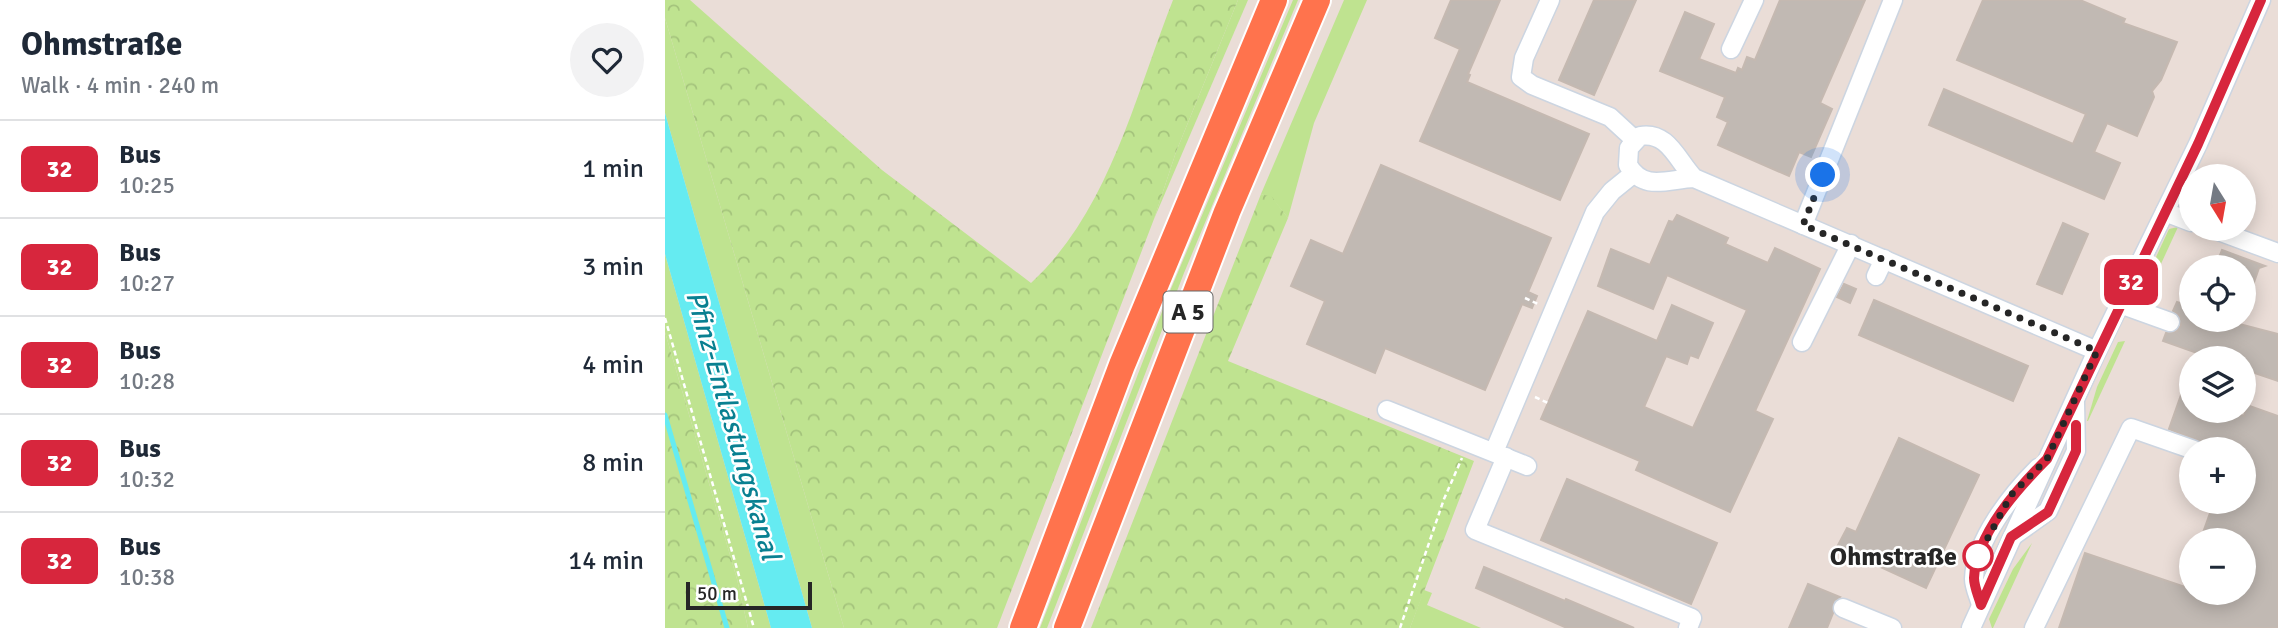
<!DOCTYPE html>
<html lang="en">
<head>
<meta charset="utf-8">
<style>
	body { margin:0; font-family:Signika,sans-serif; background:#f2f2f3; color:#1f2937; height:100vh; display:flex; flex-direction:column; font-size:26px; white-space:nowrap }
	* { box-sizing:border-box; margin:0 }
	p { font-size:23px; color:#747a83 }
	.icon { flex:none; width:38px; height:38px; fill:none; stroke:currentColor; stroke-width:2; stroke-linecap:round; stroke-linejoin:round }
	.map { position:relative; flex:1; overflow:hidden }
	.sheet { display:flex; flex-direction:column; background:#fff; width:665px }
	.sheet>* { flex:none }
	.badge { padding:0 14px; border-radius:10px; font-size:24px; line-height:46px }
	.needle { width:46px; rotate:169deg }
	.tools { position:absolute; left:1514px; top:164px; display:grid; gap:14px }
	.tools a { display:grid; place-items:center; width:77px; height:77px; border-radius:50%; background:#fff; box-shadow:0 4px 18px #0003; font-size:35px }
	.scale { position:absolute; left:21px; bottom:18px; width:126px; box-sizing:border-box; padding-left:7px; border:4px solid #262626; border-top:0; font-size:19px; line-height:24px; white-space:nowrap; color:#262626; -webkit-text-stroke:5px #fff; paint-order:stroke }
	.you { position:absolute; width:35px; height:35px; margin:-18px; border:5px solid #fff; border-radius:50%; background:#1a73e8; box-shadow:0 0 0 10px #1a73e833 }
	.map>.badge { position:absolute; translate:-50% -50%; box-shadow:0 0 0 4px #fff }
	.round { display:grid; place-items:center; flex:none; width:74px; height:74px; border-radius:37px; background:#f2f2f3 }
	.head { display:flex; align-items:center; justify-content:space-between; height:119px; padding:0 21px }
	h1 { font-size:33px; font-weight:800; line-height:52px }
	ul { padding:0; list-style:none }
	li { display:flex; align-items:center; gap:21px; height:98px; padding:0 21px; border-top:2px solid #e0e1e3 }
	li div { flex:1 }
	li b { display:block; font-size:26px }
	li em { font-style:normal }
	li .badge { min-width:77px; font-weight:700; text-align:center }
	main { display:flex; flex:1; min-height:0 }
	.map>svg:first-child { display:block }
	.grass { fill:#bfe390 }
	.forest { fill:url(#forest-crowns) }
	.water { fill:#65ebf1 }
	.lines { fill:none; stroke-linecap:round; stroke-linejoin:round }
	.stream { stroke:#65ebf1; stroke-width:5 }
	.building { fill:#c1b9b3; stroke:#c5b9b1; stroke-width:2 }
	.minor-casing { stroke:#ccd5e1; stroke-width:21 }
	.highway-casing { stroke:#fff; stroke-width:30 }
	.path { stroke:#fff; stroke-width:2.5; stroke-dasharray:5 3.5; stroke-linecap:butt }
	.minor { stroke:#fff; stroke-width:18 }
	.highway { stroke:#ff734d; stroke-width:26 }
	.line-casing { stroke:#fff; stroke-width:16 }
	.line { stroke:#d7263d; stroke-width:10 }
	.walk { stroke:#262626; stroke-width:7; stroke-dasharray:0 12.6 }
	.stop-dot { fill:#fff; stroke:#d7263d; stroke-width:3.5 }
	.labels { text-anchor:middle; stroke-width:5; stroke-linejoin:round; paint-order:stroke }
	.shield { fill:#fff; stroke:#676767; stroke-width:2 }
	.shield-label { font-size:24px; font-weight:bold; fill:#262626 }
	.stop-label { font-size:26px; font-weight:bold; fill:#262626; stroke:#fff; text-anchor:end }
	.water-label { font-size:28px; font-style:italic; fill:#098091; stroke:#fff }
</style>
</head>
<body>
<main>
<section class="sheet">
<div class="head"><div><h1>Ohmstraße</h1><p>Walk · 4 min · 240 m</p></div><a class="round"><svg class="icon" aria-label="heart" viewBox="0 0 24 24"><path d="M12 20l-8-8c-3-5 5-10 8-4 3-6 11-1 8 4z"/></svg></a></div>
<ul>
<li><span class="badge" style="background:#d7263d;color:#fff">32</span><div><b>Bus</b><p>10:25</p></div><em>1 min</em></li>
<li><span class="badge" style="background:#d7263d;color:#fff">32</span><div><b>Bus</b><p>10:27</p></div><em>3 min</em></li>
<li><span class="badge" style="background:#d7263d;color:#fff">32</span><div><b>Bus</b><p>10:28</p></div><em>4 min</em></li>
<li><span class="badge" style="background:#d7263d;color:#fff">32</span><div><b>Bus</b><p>10:32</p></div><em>8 min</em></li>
<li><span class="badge" style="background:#d7263d;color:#fff">32</span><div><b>Bus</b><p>10:38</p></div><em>14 min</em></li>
</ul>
</section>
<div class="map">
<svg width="1613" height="628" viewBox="0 0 1613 628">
	<defs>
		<pattern id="forest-crowns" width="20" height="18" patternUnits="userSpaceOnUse" patternTransform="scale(1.75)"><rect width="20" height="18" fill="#bfe390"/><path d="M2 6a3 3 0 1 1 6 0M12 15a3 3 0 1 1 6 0" fill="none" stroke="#a4c37c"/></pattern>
	</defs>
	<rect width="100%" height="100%" fill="#eaddd7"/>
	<!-- grass -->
	<g class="grass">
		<path d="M573 0H583L489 219 511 152Z"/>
		<path d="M628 0H633L519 273 382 628H375L505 291Z"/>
		<path d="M679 0H702L649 123 623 218 607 198 596 194Z"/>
		<path d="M0 18 179 628H147L0 113Z"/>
		<path d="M1513 227 1478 303 1473 296 1504 229Z"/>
		<path d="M0 254 106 628H83L72 579 0 332Z"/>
		<path d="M1460 341 1423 421H1422L1432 387 1453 342Z"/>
		<path d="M1367 543 1328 628H1327L1324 619 1348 569Z"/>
		<path d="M759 590 767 593 762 605 816 628H745Z"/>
	</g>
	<!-- forest -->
	<g class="forest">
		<path d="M0 0H25L217 170 366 283C444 211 470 96 508 0H573L511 152 489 219 332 628H179L0 18Z"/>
		<path d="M596 194 607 197 623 218 563 361 809 461 745 628H426Z"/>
		<path d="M0 332 72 579 83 628H0Z"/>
	</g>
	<!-- water -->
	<path class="water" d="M0 113 147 628H106L0 254Z"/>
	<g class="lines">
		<!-- stream -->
		<path class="stream" d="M0 415 62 628"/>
	</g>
	<!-- building -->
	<g class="building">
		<path d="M786 0H835L803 74 805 75 802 82 924 134 895 200 755 141 795 49 770 38Z"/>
		<path d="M929 0H971L929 95 894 80Z"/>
		<path d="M1115 0H1200L1155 103 1167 109 1146 157 1134 152 1124 176 1053 145 1063 122 1052 117 1060 97 995 71 1020 12 1049 24 1034 59 1071 73 1073 68 1077 70 1082 57 1090 60Z"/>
		<path d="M1318 0H1415L1460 19 1458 23 1512 42 1496 80 1487 91 1489 97 1472 136 1442 123 1429 152 1455 163 1439 199 1264 125 1279 89 1408 144 1421 114 1292 60Z"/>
		<path d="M716 165 886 238 863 292 872 296 867 308 857 304 820 390 720 348 710 373 642 344 660 301 626 286 646 240 678 254Z"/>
		<path d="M1012 215 1063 238 1060 244 1103 263 1110 248 1155 269 1090 411 1108 419 1065 512 971 470 975 461 876 419 923 311 992 341 1007 305 1048 323 1033 358 1025 355 1022 364 1001 356 979 407 1028 428 1082 310 1002 275 988 309 933 286 946 249 985 265 1004 221 1008 222Z"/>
		<path d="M1398 223 1423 234 1397 294 1372 284Z"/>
		<path d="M1557 250 1600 266 1594 268 1581 305 1578 268H1550Z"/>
		<path d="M1179 284 1191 289 1185 303 1172 297Z"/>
		<path d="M1209 300 1363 366 1348 401 1194 335Z"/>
		<path d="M1512 302 1526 307V320H1559L1613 334V381L1578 369V359H1549L1498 341 1501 333 1512 331 1516 325 1514 315 1508 311Z"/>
		<path d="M1516 395 1526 398V411H1564L1579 416 1582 405 1613 416V628H1394L1420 553 1526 589V593H1578V541H1535L1549 502H1578V450H1556L1504 429Z"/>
		<path d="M1234 438 1314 475 1261 588 1172 547 1182 528 1191 532Z"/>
		<path d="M902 479 1052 543 1026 604 876 540Z"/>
		<path d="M819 567 900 601 901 599 969 628H902L811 588Z"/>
		<path d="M1143 584 1175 597 1168 603V613L1162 628H1124Z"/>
	</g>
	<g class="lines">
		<defs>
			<g id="minor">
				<path d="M885 0 859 58 856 77 867 85 945 117 970 140"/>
				<path d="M1066 49 1089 0"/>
				<path d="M1029 178C1003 179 979 192 963 165L964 148 975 136C1003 131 1012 160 1029 178L1432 351"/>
				<path d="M1500 212 1526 222"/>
				<path d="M1138 225 1228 0"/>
				<path d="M1548 229 1613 253"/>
				<path d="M1211 276 1219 259"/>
				<path d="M1455 304 1505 322"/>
				<path d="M1137 342 1186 244"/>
				<path d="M722 410 862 466"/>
				<path d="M829 452 930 212 947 191 968 174"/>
				<path d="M841 457 810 530 1027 618 1023 628"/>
				<path d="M1348 536 1383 511 1411 451 1410 403"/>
				<path d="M1316 605C1314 597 1309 587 1309 579 1310 540 1347 494 1373 468"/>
				<path d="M1178 608 1227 628"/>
				<path d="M1306 628 1432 351 1533 144 1596 0"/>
				<path d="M1369 628 1466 428 1529 450"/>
			</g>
			<g id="highway">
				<path d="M358 628 457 365 609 0"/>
				<path d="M402 628 562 212 652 0"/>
			</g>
		</defs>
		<!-- minor casing -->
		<use href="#minor" class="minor-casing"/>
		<!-- highway casing -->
		<use href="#highway" class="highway-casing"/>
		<!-- path -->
		<g class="path">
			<path d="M860 298 873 304"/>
			<path d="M0 318 89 628"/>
			<path d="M870 397 883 403"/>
			<path d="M735 628 779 499 797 458"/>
		</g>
		<!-- minor -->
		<use href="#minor" class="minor"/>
		<!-- highway -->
		<use href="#highway" class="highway"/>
	</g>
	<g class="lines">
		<defs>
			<path id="line" d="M1411 425V451L1383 512 1346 537 1316 605C1314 597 1309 587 1309 578 1311 534 1353 488 1382 459L1533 144 1596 0"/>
		</defs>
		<!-- line casing -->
		<use href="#line" class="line-casing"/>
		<!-- line -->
		<use href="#line" class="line"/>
		<!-- walk -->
		<path class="walk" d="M1158 175 1138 225 1432 351 1382 459 1346 495 1313 556"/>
	</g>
	<!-- markers -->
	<circle class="stop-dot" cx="1313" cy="556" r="14"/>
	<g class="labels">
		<!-- shield labels -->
		<rect class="shield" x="498.5" y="291.5" width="49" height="41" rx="5"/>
		<g class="shield-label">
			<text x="523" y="320">A 5</text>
		</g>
		<!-- stop labels -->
		<g class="stop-label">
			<text x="1292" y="565">Ohmstraße</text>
		</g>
		<!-- water labels -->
		<g class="water-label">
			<text transform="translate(69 425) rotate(74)" y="10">Pfinz-Entlastungskanal</text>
		</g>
	</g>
</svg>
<div class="tools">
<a><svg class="needle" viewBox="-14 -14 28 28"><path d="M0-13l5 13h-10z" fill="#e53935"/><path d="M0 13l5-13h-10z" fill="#747a83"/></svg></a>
<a><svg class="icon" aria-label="locate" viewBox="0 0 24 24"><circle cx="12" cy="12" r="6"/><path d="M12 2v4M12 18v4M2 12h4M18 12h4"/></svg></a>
<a><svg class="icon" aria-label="layers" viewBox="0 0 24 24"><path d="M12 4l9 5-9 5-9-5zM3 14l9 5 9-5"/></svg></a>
<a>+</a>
<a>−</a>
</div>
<div class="scale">50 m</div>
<div class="you" style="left:1158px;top:175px"></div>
<b class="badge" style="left:1466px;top:282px;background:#d7263d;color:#fff">32</b>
</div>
</main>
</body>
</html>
